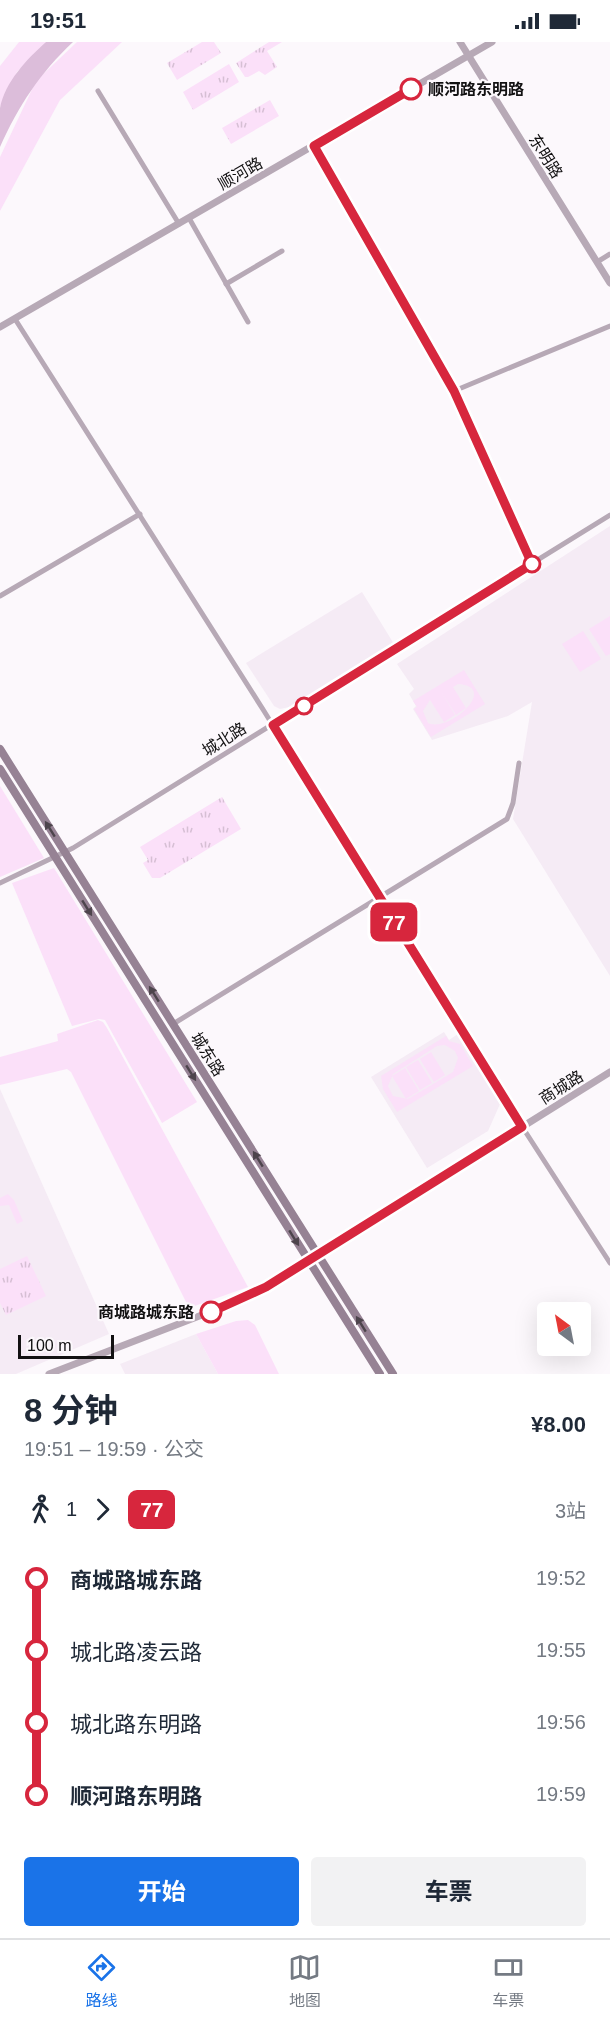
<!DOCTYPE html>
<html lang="zh">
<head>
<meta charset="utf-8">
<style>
	body { margin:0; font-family:Arial,"Noto Sans SC",sans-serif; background:#f2f2f3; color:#1f2937; height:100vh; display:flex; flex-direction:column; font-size:22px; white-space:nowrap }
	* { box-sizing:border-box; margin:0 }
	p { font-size:20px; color:#747a83 }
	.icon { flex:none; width:33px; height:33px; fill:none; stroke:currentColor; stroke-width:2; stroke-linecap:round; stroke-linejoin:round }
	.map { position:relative; height:1332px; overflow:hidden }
	.drawer { display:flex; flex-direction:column; background:#fff; flex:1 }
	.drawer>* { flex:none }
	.badge { padding:0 12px; border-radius:9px; font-size:21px; line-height:39px }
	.needle { width:39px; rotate:328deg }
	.tools { position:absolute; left:537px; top:1260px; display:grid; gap:12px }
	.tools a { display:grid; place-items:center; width:54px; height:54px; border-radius:6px; background:#fff; box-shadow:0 6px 24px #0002; font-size:30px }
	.scale { position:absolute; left:18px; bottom:15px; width:96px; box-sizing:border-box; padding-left:6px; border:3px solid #121112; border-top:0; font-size:16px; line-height:21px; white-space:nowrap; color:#121112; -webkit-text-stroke:4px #fcf8fc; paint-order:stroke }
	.map>.badge { position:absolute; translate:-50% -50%; box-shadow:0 0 0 3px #fff }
	.legs { display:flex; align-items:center; gap:9px; height:66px; padding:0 24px; font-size:20px }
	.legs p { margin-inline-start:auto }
	.summary { display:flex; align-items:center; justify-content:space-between; height:102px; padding:0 24px }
	h1 { font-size:33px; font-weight:700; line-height:45px }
	.primary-button { display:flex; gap:12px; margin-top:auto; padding:12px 24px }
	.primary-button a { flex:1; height:69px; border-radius:6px; background:#1a73e8; color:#fff; font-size:24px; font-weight:700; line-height:69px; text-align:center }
	.primary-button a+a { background:#f2f2f3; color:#1f2937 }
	ul { padding:0 24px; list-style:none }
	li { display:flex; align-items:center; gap:21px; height:72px; font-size:22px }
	li i { display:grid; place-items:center; width:9px; height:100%; margin:0 8px; background:currentColor }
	li i::after { content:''; width:15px; height:15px; margin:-8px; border:4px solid; border-radius:50%; background:#fff }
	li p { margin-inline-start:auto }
	li:first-child i { background:linear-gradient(#0000 50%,currentColor 0) }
	li:last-child i { background:linear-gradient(currentColor 50%,#0000 0) }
	.status { display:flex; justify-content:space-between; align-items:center; height:42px; padding:0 30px; background:#fff; direction:ltr }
	.status svg { height:16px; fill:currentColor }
	.tabs { display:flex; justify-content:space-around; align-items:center; height:84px; border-top:2px solid #e0e1e3; background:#fff; font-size:16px; color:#747a83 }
	.tabs a { display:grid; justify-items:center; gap:3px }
	.tabs .selected { color:#1a73e8 }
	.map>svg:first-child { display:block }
	.built { fill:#f5ebf5 }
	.grass { fill:url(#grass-tufts) }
	.green { fill:#fbe0f9; fill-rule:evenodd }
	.water { fill:#dcbdda }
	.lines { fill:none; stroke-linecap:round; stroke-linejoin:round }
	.minor { stroke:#b7a9b6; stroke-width:5 }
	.tertiary { stroke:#b7a9b6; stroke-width:7 }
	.secondary { stroke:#968294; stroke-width:8 }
	.oneway { fill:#4d444c }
	.line-1-casing { stroke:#fff; stroke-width:14 }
	.line-1 { stroke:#d7263d; stroke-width:9 }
	.stop-1-dot { fill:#fff; stroke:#d7263d; stroke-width:3 }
	.labels { text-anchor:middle; stroke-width:4.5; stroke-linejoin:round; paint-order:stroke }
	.stop-label { font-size:16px; font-weight:bold; fill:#121112; stroke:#fcf8fc; text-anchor:start }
	.street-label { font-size:16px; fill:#121112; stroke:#fcf8fc }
</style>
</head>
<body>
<div class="status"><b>19:51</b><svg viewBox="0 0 49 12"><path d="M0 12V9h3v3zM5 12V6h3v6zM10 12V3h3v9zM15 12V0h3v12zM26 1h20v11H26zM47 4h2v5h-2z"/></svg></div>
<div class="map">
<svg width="610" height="1332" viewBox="0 0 610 1332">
	<defs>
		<pattern id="grass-tufts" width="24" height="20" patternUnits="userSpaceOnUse" patternTransform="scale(1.5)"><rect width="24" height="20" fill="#fbe0f9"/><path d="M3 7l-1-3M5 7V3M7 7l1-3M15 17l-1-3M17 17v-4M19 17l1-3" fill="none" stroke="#d6bfd4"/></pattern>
	</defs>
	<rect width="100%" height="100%" fill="#fcf8fc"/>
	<!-- built -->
	<g class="built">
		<path d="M610 484V934L513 777 532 660 508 674 432 698 413 667 416 664 409 652 414 647 397 622Z"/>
		<path d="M362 550 394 602 294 664 280 667 274 664 246 621Z"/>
		<path d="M444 990 449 998 458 992 500 1062 488 1089 427 1126 371 1035Z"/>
		<path d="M0 1047 109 1292 16 1332H0Z"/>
		<path d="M196 1292 218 1332H125L120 1322Z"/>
	</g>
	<!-- grass -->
	<g class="grass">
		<path d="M202 0H214L221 11 177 38 167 21Z"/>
		<path d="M269 0H282L267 9 277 25 265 33 259 29 248 35H245L236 21Z"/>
		<path d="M229 22 239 40 193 68 183 50Z"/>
		<path d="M270 58 279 74 231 102 222 86Z"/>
		<path d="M222 755 241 787 160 836H152L143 821 148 818 140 805Z"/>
		<path d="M8 1152 14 1158 23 1179 17 1182 9 1163 0 1164V1156Z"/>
		<path d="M27 1214 46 1254 6 1273 0 1261V1227Z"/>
	</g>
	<!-- green -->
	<g class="green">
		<path d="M19 0H46L17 30 0 65V24Z"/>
		<path d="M77 0H122L60 58 0 169V115L36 39Z"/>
		<path d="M610 574V612L606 614 589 587Z"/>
		<path d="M583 589 601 617 580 630 562 602Z"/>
		<path d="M464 628 485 662 431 695 414 667 417 665 413 659ZM458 642C500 645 449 691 428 681L423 669 430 658 444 680 455 673 442 651 456 673 466 666 453 645Z"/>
		<path d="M0 744 44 816 0 835Z"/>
		<path d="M54 826 197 1060 162 1081 105 978 99 977 72 984 12 841Z"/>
		<path d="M98 978 103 980 107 986 248 1245 189 1266 71 1030 67 1027 0 1043V1015L58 999 57 992Z"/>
		<path d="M446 994 449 999 460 1002 473 1024 397 1070 383 1047 381 1034ZM445 1003 455 1009 458 1016 453 1030 408 1057 393 1054 388 1044 393 1032 437 1004Z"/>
		<path d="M431 1010 445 1033 434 1040 420 1017Z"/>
		<path d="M418 1018 432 1041 420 1048 406 1025Z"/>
		<path d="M405 1026 419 1049 406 1057 392 1034Z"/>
		<path d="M248 1278 255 1283 279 1332H218L196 1292 236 1279Z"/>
	</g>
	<!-- water -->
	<path class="water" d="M46 0H73C40 31 19 63 0 105 0 92 0 78 0 66 5 40 27 17 46 0Z"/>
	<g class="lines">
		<!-- minor -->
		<g class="minor">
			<path d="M98 49 179 182"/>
			<path d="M314 104 454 349 532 522"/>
			<path d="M189 176 248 280"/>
			<path d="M597 220 610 212"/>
			<path d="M226 242 282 209"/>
			<path d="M15 277 264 669 474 1010 610 1221"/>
			<path d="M454 349 610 284"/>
			<path d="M0 554 140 472"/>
			<path d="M0 841 73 806 610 473"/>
			<path d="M173 982 507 777 513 761 519 721"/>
		</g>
		<!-- tertiary -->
		<g class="tertiary">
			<path d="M460 0 610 241"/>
			<path d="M0 285 492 0"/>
			<path d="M49 1332 233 1261 266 1245 610 1030"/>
		</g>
		<!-- secondary -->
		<g class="secondary">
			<path d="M0 707 393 1332"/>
			<path d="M0 727 380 1332"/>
		</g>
	</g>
	<!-- one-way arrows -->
	<defs><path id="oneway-solid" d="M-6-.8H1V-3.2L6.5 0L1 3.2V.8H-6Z" transform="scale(1.5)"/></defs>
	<g class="oneway">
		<use href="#oneway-solid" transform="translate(50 787) rotate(-122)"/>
		<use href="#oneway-solid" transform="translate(87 866) rotate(58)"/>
		<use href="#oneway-solid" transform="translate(154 952) rotate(-122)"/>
		<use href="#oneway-solid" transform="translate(191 1031) rotate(58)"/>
		<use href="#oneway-solid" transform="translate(258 1117) rotate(-122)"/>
		<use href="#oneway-solid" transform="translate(294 1196) rotate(58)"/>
		<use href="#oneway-solid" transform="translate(361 1282) rotate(-122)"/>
	</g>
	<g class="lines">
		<defs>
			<path id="line-1" d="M211 1270 266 1245 522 1085 273 683 532 522 454 349 314 104 411 47"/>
		</defs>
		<!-- line-1 casing -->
		<use href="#line-1" class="line-1-casing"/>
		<!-- line-1 -->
		<use href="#line-1" class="line-1"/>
	</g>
	<!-- markers -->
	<g class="stop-1-dot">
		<circle cx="411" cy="47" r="10"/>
		<circle cx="532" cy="522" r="8"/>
		<circle cx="304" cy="664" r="8"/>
		<circle cx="211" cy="1270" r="10"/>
	</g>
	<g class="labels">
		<!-- stop labels -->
		<g class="stop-label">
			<text x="428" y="53">顺河路东明路</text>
			<text x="194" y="1276" text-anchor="end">商城路城东路</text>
		</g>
		<!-- street labels -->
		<g class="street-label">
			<text transform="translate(546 114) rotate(58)" y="6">东明路</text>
			<text transform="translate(240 131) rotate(-30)" y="6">顺河路</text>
			<text transform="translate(224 697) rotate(-32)" y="6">城北路</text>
			<text transform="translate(208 1012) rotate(58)" y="6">城东路</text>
			<text transform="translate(561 1045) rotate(-32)" y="6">商城路</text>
		</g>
	</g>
</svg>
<div class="tools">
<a><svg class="needle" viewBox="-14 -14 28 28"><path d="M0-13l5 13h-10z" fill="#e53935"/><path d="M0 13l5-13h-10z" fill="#747a83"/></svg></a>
</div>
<div class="scale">100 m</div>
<b class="badge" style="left:394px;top:880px;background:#d7263d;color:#fff">77</b>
</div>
<section class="drawer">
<div class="summary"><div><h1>8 分钟</h1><p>19:51 – 19:59 · 公交</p></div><b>¥8.00</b></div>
<div class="legs"><svg class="icon" aria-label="walk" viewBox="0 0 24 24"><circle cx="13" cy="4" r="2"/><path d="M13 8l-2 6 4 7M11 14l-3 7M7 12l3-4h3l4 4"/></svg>1<svg class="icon" aria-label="forward" viewBox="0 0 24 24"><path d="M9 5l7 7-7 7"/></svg><b class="badge" style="background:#d7263d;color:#fff">77</b><p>3站</p></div>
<ul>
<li><i style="color:#d7263d"></i><b>商城路城东路</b><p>19:52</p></li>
<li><i style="color:#d7263d"></i><span>城北路凌云路</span><p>19:55</p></li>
<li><i style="color:#d7263d"></i><span>城北路东明路</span><p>19:56</p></li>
<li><i style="color:#d7263d"></i><b>顺河路东明路</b><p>19:59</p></li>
</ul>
<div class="primary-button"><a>开始</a><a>车票</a></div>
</section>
<nav class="tabs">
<a class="selected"><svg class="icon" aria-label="directions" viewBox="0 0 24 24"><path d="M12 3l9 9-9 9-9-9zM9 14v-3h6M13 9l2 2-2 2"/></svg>路线</a>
<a><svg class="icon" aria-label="map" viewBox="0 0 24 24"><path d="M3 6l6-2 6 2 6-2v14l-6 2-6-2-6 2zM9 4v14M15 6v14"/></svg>地图</a>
<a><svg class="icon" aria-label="tickets" viewBox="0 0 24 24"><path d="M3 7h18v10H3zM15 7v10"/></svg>车票</a>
</nav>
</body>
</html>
